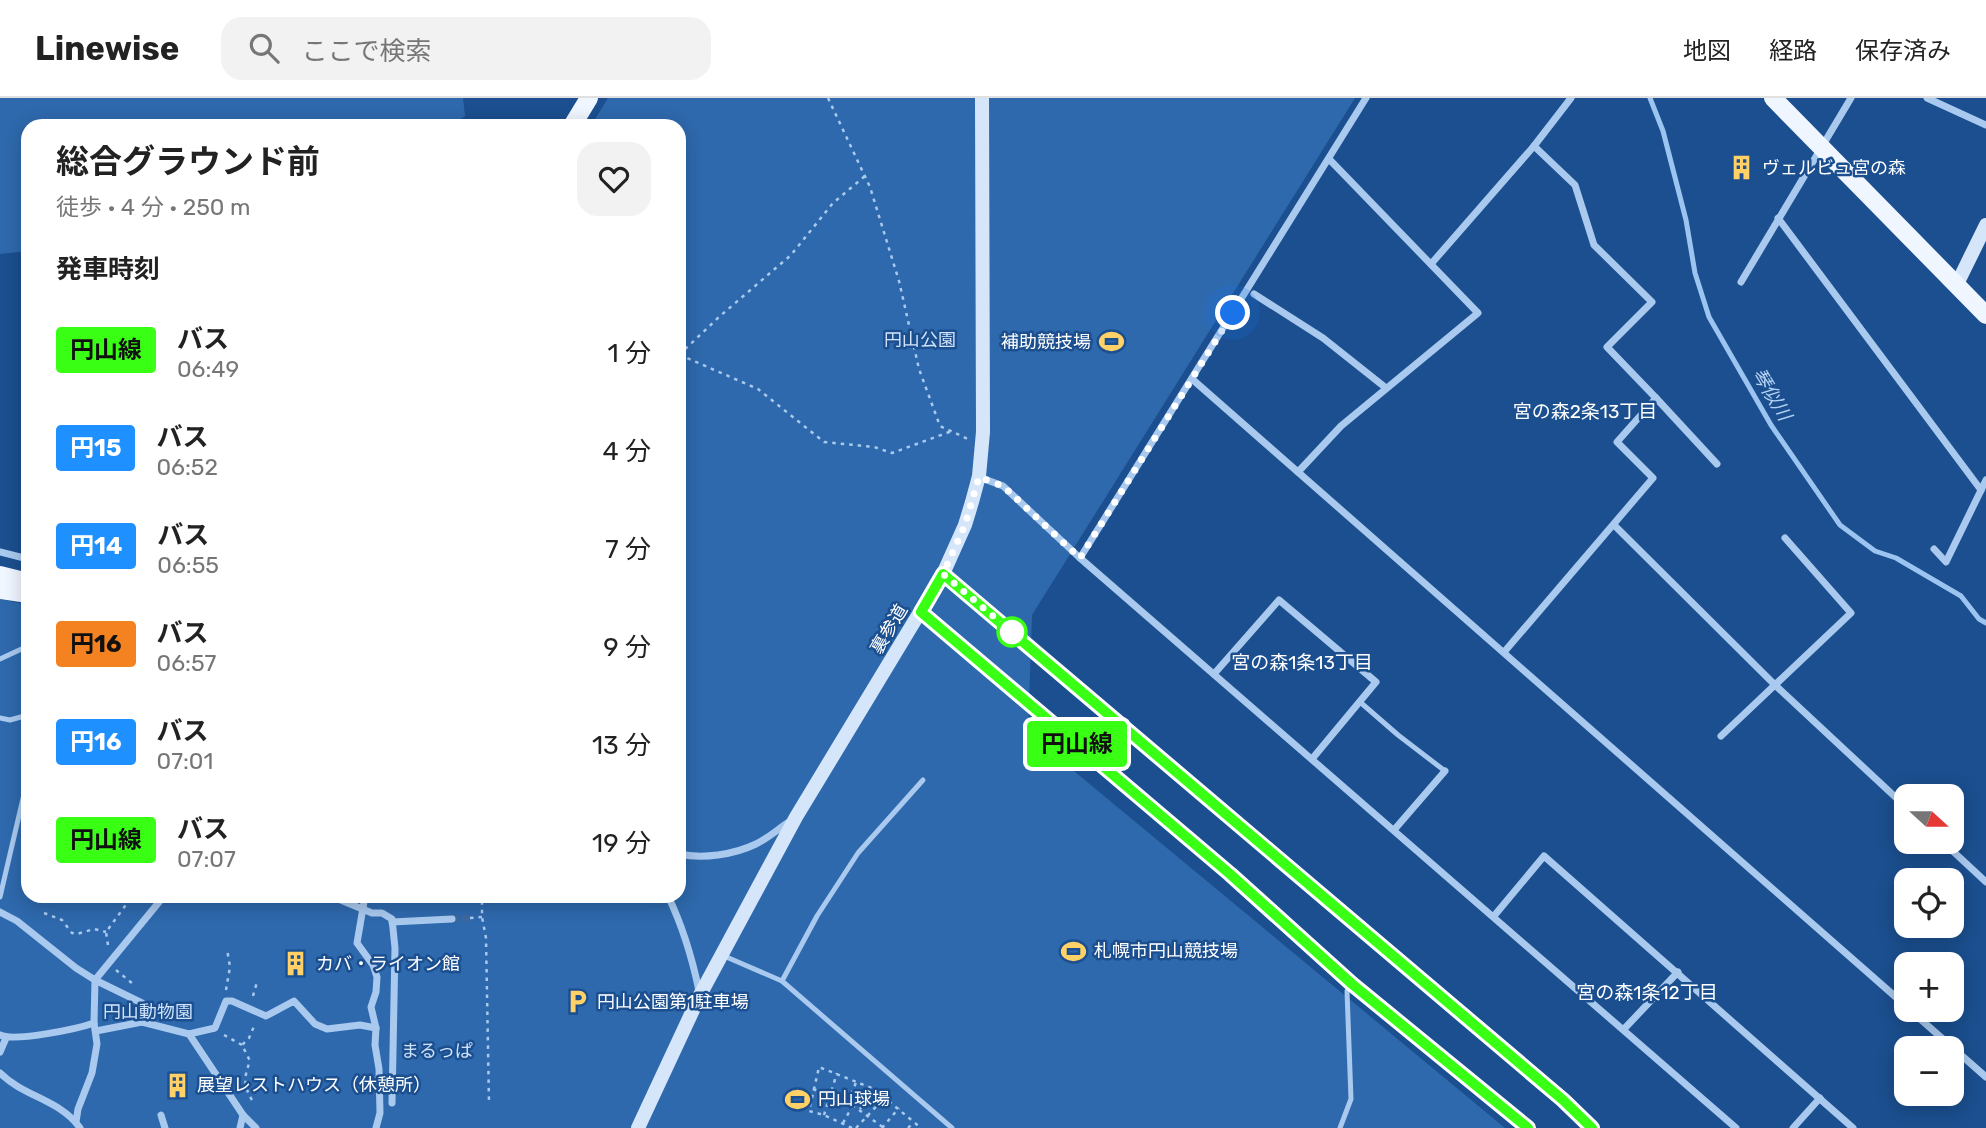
<!DOCTYPE html>
<html lang="ja">
<head>
<meta charset="utf-8">
<style>
	body { margin:0; font-family:Rubik,"Noto Sans JP",sans-serif; background:#f2f2f2; color:#222; height:100vh; display:flex; flex-direction:column; font-size:26px; white-space:nowrap }
	* { box-sizing:border-box; margin:0 }
	p { font-size:23px; color:#767676 }
	.icon { flex:none; width:38px; height:38px; fill:none; stroke:currentColor; stroke-width:2; stroke-linecap:round; stroke-linejoin:round }
	.map { position:relative; flex:1; overflow:hidden }
	.details { position:absolute; left:21px; top:21px; width:665px; height:784px; display:flex; flex-direction:column; background:#fff; border-radius:21px; box-shadow:0 4px 18px #0003 }
	.details>* { flex:none }
	.badge { padding:0 14px; border-radius:5px; font-size:24px; line-height:46px }
	.needle { width:46px; rotate:111deg }
	.fabs { position:absolute; left:1894px; top:686px; display:grid; gap:14px }
	.fabs a { display:grid; place-items:center; width:70px; height:70px; border-radius:14px; background:#fff; box-shadow:0 4px 18px #0003; font-size:35px }
	.you { position:absolute; width:35px; height:35px; margin:-18px; border:5px solid #fff; border-radius:50%; background:#1a73e8; box-shadow:0 0 0 10px #1a73e833 }
	.map>.badge { position:absolute; translate:-50% -50%; box-shadow:0 0 0 4px #fff }
	h2 { padding:0 35px; font-size:26px; line-height:63px }
	.round { display:grid; place-items:center; flex:none; width:74px; height:74px; border-radius:21px; background:#f2f2f2 }
	.head { display:flex; align-items:center; justify-content:space-between; height:119px; padding:0 35px }
	h1 { font-size:33px; font-weight:700; line-height:52px }
	ul { padding:0; list-style:none }
	li { display:flex; align-items:center; gap:21px; height:98px; padding:0 35px }
	li div { flex:1 }
	li b { display:block; font-size:26px }
	li em { font-style:normal }
	li .badge { min-width:77px; font-weight:700; text-align:center }
	header { display:flex; align-items:center; gap:42px; box-sizing:border-box; height:98px; padding:0 35px; background:#fff; border-bottom:2px solid #e0e0e0 }
	header strong { font-size:33px }
	nav { display:flex; gap:38px; margin-inline-start:auto; font-size:24px }
	.search { width:490px; height:63px; background:#f2f2f2; display:flex; align-items:center; gap:18px; box-sizing:border-box; padding:0 24px; border-radius:21px; color:#767676; font-size:26px }
	.map>svg:first-child { display:block }
	.green { fill:#2e69ad }
	.lines { fill:none; stroke-linecap:round; stroke-linejoin:round }
	.stream { stroke:#9cc4f0; stroke-width:5 }
	.street-tunnel { stroke:#3d69a0; stroke-width:7; stroke-dasharray:7 3.5; stroke-linecap:butt }
	.path { stroke:#a9c9ee; stroke-width:2.5; stroke-dasharray:3.5 5; stroke-linecap:butt }
	.lane { stroke:#a9c9ee; stroke-width:5 }
	.street { stroke:#a9c9ee; stroke-width:7 }
	.secondary { stroke:#d6e6fa; stroke-width:14 }
	.primary { stroke:#f0f6ff; stroke-width:18 }
	.line-casing { stroke:#fff; stroke-width:16 }
	.line { stroke:#39ff14; stroke-width:10 }
	.walk { stroke:#fff; stroke-width:7; stroke-dasharray:0 12.6 }
	.stop-dot { fill:#fff; stroke:#39ff14; stroke-width:3.5 }
	.labels { text-anchor:middle; stroke-width:5; stroke-linejoin:round; paint-order:stroke }
	.poi-label { font-size:18px; fill:#fff; stroke:#1b4f8f; text-anchor:start }
	.park-label { font-size:18px; fill:#cfe3fa; stroke:#1b4f8f }
	.street-label { font-size:18px; fill:#fff; stroke:#1b4f8f }
	.water-label { font-size:19px; font-style:italic; fill:#b5d3f5; stroke:#1b4f8f }
	.neighbourhood-label { font-size:19px; fill:#fff; stroke:#1b4f8f }
</style>
</head>
<body>
<header>
<strong>Linewise</strong>
<div class="search"><svg class="icon" aria-label="search" viewBox="0 0 24 24"><circle cx="10" cy="10" r="6"/><path d="M15 15l6 6"/></svg>ここで検索</div>
<nav><a>地図</a><a>経路</a><a>保存済み</a></nav>
</header>
<div class="map">
<svg width="1986" height="1030" viewBox="0 0 1986 1030">
	<rect width="100%" height="100%" fill="#1b4f8f"/>
	<!-- green -->
	<g class="green">
		<path d="M0 0H463L465 18 450 28H28V153L0 156Z"/>
		<path d="M608 0H1355L1032 517 1028 635 1505 1030H0V501L28 507V798H679V28H591Z"/>
	</g>
	<g class="lines">
		<!-- stream -->
		<path class="stream" d="M1650 0 1663 33 1686 122 1695 175 1709 219 1771 327 1840 427 1875 453 1896 460 1961 498 1979 521 1986 525"/>
		<!-- street-tunnel -->
		<path class="street-tunnel" d="M452 821 470 820"/>
		<!-- path -->
		<g class="path">
			<path d="M828 0 870 89 899 183 919 271 940 328 968 341"/>
			<path d="M679 257 719 219 791 157 833 105 865 78"/>
			<path d="M679 261 687 260 758 291 824 344 874 349 892 355 952 333"/>
			<path d="M476 798 482 802V819L486 840 489 1005"/>
			<path d="M128 804 136 798"/>
			<path d="M44 815 62 822 72 835 77 836 94 831 106 834"/>
			<path d="M470 820 482 819"/>
			<path d="M108 847 106 834 128 804 117 798"/>
			<path d="M116 872 133 886"/>
			<path d="M226 892 230 869 227 851"/>
			<path d="M253 898 257 884"/>
			<path d="M224 937 242 947"/>
			<path d="M813 991 848 1004 884 1030"/>
			<path d="M252 1002C243 987 244 979 250 963L242 947 249 940 255 926"/>
			<path d="M848 1004 857 982"/>
			<path d="M860 1011 874 991"/>
			<path d="M824 1017 837 975"/>
			<path d="M843 1025 853 1007"/>
			<path d="M852 1030 824 1017 809 1013 819 969 874 991 921 1030"/>
			<path d="M856 1030 885 999"/>
			<path d="M882 1030 899 1010"/>
			<path d="M908 1030 914 1024"/>
		</g>
		<!-- lane -->
		<g class="lane">
			<path d="M0 561 28 548"/>
			<path d="M1360 604 1398 637 1445 673"/>
			<path d="M0 620 10 622 28 617"/>
			<path d="M0 799 28 679"/>
			<path d="M724 858 782 883 952 1030"/>
			<path d="M782 883 817 818 858 755 923 682"/>
			<path d="M1340 1030 1351 1001 1347 893 1352 886"/>
		</g>
		<!-- street -->
		<g class="street">
			<path d="M1927 0 1986 27"/>
			<path d="M1778 120 1981 392"/>
			<path d="M1431 166 1534 48 1571 0"/>
			<path d="M1741 184 1851 0"/>
			<path d="M1254 196 1323 240 1386 290"/>
			<path d="M1192 281 1906 908"/>
			<path d="M1656 300 1717 366"/>
			<path d="M1298 374 1341 328 1478 215 1329 61"/>
			<path d="M979 379 1003 388 1080 460 1736 1030"/>
			<path d="M1614 427 1775 587 1906 709"/>
			<path d="M1934 451 1946 464 1986 382"/>
			<path d="M0 454 28 461"/>
			<path d="M1080 460 1366 0"/>
			<path d="M1505 553 1653 380 1617 344 1656 300 1607 249 1652 204 1594 147 1575 87 1534 48"/>
			<path d="M1214 576 1279 502 1376 584 1312 661"/>
			<path d="M1721 638 1851 515 1785 440"/>
			<path d="M1394 732 1445 673"/>
			<path d="M1943 744 1986 784"/>
			<path d="M679 756C703 761 733 757 756 746 767 741 778 731 789 724"/>
			<path d="M331 798 372 815H382L392 821 395 850 392 1005"/>
			<path d="M365 798 357 845 373 867 377 879 376 894 371 909 376 930 375 947 379 971 380 1015 376 1030"/>
			<path d="M668 798C683 829 692 859 699 893"/>
			<path d="M0 814 17 823 76 870 95 882 164 798"/>
			<path d="M1494 818 1544 758 1853 1030"/>
			<path d="M392 824 452 821"/>
			<path d="M1910 912 1986 979"/>
			<path d="M1624 931 1678 874"/>
			<path d="M96 933 142 924 189 936 243 1017 240 1030"/>
			<path d="M189 936 215 930 226 903H232L266 918 294 903 315 926 327 931 360 927 376 930"/>
			<path d="M0 937C14 944 77 931 94 925"/>
			<path d="M0 954 6 940"/>
			<path d="M0 975C24 999 61 1002 80 1030"/>
			<path d="M161 1017 165 1030"/>
			<path d="M243 1017 256 1030"/>
			<path d="M76 1024 78 1011 92 975 97 946 94 925 95 882 142 905V924"/>
			<path d="M1793 1030 1820 1000"/>
		</g>
		<!-- secondary -->
		<g class="secondary">
			<path d="M1957 186 1986 127"/>
			<path d="M943 476 1564 1002 1592 1030"/>
			<path d="M921 514 1230 776 1352 886 1528 1030"/>
			<path d="M638 1030 700 897 796 719 943 476 965 427 972 404 979 378 983 334 982 0"/>
		</g>
		<!-- primary -->
		<g class="primary">
			<path d="M1773 0 1986 217"/>
			<path d="M572 28 589 0"/>
			<path d="M0 477 28 484"/>
			<path d="M0 492 28 496"/>
		</g>
	</g>
	<g class="lines">
		<defs>
			<path id="line" d="M1528 1030 1352 886 1230 776 921 514 943 476 1563 1002 1592 1030"/>
		</defs>
		<!-- line casing -->
		<use href="#line" class="line-casing"/>
		<!-- line -->
		<use href="#line" class="line"/>
		<!-- walk -->
		<path class="walk" d="M1012 534 943 476 965 427 979 379 1003 388 1080 460 1233 215"/>
	</g>
	<!-- icons -->
	<defs>
		<symbol id="building-bare" viewBox="-9 -9 18 18"><path d="M-4-6H4V6H1V3H-1V6H-4ZM-2.5-4.3h1.7v1.8h-1.7ZM.8-4.3h1.7v1.8H.8ZM-2.5-1h1.7V.8h-1.7ZM.8-1h1.7V.8H.8Z" fill="#ffd166" stroke="#1b4f8f" stroke-width="2.5" paint-order="stroke"/></symbol>
		<symbol id="stadium-bare" viewBox="-9 -9 18 18"><path d="M0-5a6.5 5 0 1 0 0 10a6.5 5 0 1 0 0-10ZM-3.5-1.8h7v3.6h-7Z" fill="#ffd166" stroke="#1b4f8f" stroke-width="2.5" paint-order="stroke"/></symbol>
		<symbol id="parking-bare" viewBox="-9 -9 18 18"><path d="M-3.5-5.5H1a3.5 3.5 0 0 1 0 7H-1V5.5H-3.5ZM-1-3.4V-.6H.8a1.4 1.4 0 0 0 0-2.8Z" fill="#ffd166" stroke="#1b4f8f" stroke-width="2.5" paint-order="stroke"/></symbol>
	</defs>
	<g fill-rule="evenodd">
		<use href="#building-bare" x="1724" y="52" width="35" height="35"/>
		<use href="#stadium-bare" x="1094" y="226" width="35" height="35"/>
		<use href="#stadium-bare" x="1056" y="836" width="35" height="35"/>
		<use href="#building-bare" x="278" y="848" width="35" height="35"/>
		<use href="#parking-bare" x="560" y="886" width="35" height="35"/>
		<use href="#building-bare" x="160" y="970" width="35" height="35"/>
		<use href="#stadium-bare" x="780" y="984" width="35" height="35"/>
	</g>
	<!-- markers -->
	<circle class="stop-dot" cx="1012" cy="534" r="14"/>
	<g class="labels">
		<!-- poi labels -->
		<g class="poi-label">
			<text x="1762" y="76">ヴェルビュ宮の森</text>
			<text x="1091" y="250" text-anchor="end">補助競技場</text>
			<text x="1094" y="859">札幌市円山競技場</text>
			<text x="316" y="872">カバ・ライオン館</text>
			<text x="597" y="910">円山公園第1駐車場</text>
			<text x="197" y="993">展望レストハウス（休憩所）</text>
			<text x="818" y="1007">円山球場</text>
		</g>
		<!-- park labels -->
		<g class="park-label">
			<text x="920" y="248">円山公園</text>
			<text x="148" y="920">円山動物園</text>
			<text x="437" y="959">まるっぱ</text>
		</g>
		<!-- street labels -->
		<g class="street-label">
			<text transform="translate(889 531) rotate(-59)" y="6">裏参道</text>
		</g>
		<!-- water labels -->
		<g class="water-label">
			<text transform="translate(1772 296) rotate(59)" y="7">琴似川</text>
		</g>
		<!-- neighbourhood labels -->
		<g class="neighbourhood-label">
			<text x="1585" y="320">宮の森2条13丁目</text>
			<text x="1302" y="571">宮の森1条13丁目</text>
			<text x="1647" y="901">宮の森1条12丁目</text>
		</g>
	</g>
</svg>
<div class="fabs">
<a><svg class="needle" viewBox="-14 -14 28 28"><path d="M0-13l5 13h-10z" fill="#e53935"/><path d="M0 13l5-13h-10z" fill="#767676"/></svg></a>
<a><svg class="icon" aria-label="locate" viewBox="0 0 24 24"><circle cx="12" cy="12" r="6"/><path d="M12 2v4M12 18v4M2 12h4M18 12h4"/></svg></a>
<a>+</a>
<a>−</a>
</div>
<div class="you" style="left:1233px;top:215px"></div>
<b class="badge" style="left:1077px;top:646px;background:#39ff14;color:#111">円山線</b>
<section class="details">
<div class="head"><div><h1>総合グラウンド前</h1><p>徒歩 · 4 分 · 250 m</p></div><a class="round"><svg class="icon" aria-label="heart" viewBox="0 0 24 24"><path d="M12 20l-8-8c-3-5 5-10 8-4 3-6 11-1 8 4z"/></svg></a></div>
<h2>発車時刻</h2>
<ul>
<li><span class="badge" style="background:#39ff14;color:#111">円山線</span><div><b>バス</b><p>06:49</p></div><em>1 分</em></li>
<li><span class="badge" style="background:#1e90ff;color:#fff">円15</span><div><b>バス</b><p>06:52</p></div><em>4 分</em></li>
<li><span class="badge" style="background:#1e90ff;color:#fff">円14</span><div><b>バス</b><p>06:55</p></div><em>7 分</em></li>
<li><span class="badge" style="background:#f58220;color:#111">円16</span><div><b>バス</b><p>06:57</p></div><em>9 分</em></li>
<li><span class="badge" style="background:#1e90ff;color:#fff">円16</span><div><b>バス</b><p>07:01</p></div><em>13 分</em></li>
<li><span class="badge" style="background:#39ff14;color:#111">円山線</span><div><b>バス</b><p>07:07</p></div><em>19 分</em></li>
</ul>
</section>
</div>
</body>
</html>
